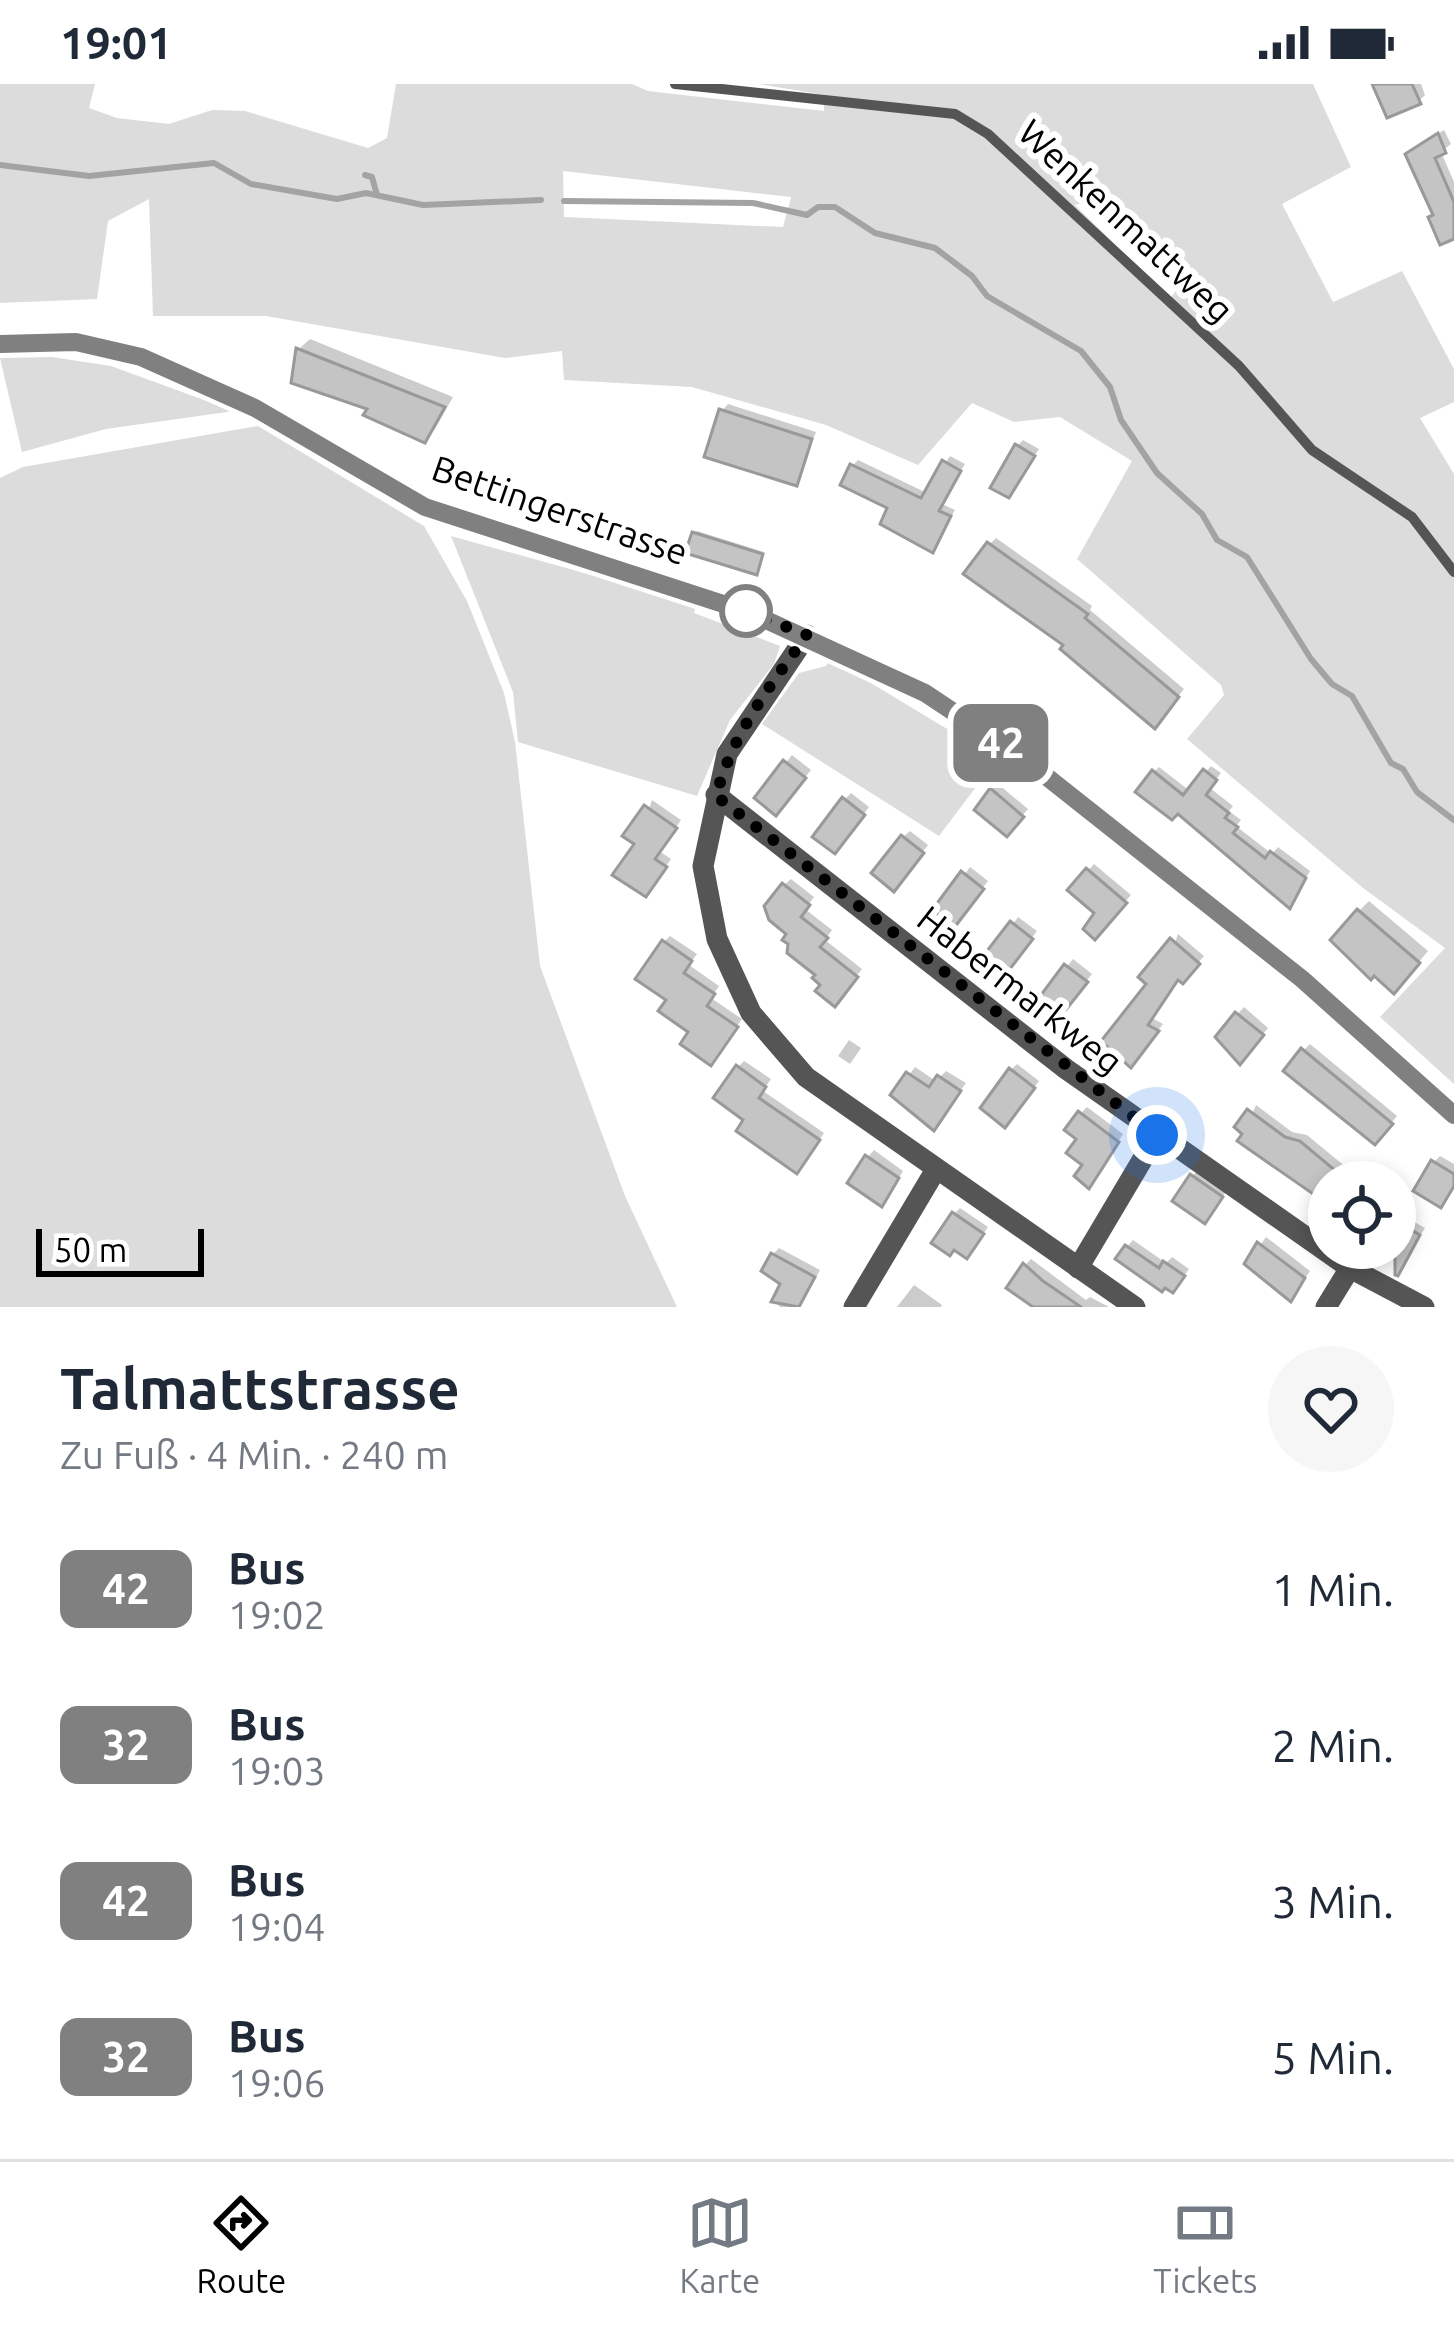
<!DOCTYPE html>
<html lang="de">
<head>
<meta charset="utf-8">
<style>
	body { margin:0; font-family:Ubuntu,sans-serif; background:#f6f6f7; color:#1f2937; height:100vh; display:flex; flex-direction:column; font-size:45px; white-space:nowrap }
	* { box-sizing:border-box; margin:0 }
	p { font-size:39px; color:#747a83 }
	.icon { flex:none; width:66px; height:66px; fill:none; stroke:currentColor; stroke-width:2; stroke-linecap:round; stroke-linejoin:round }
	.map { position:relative; height:1223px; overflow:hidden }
	.side { display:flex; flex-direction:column; background:#fff; flex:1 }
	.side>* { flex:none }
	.badge { padding:0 24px; border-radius:18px; font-size:42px; line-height:78px }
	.tools { position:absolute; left:1308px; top:1077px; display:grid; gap:24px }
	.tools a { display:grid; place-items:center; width:108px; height:108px; border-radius:50%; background:#fff; box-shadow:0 6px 18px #0003; font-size:60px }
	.scale { position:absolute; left:36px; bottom:30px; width:168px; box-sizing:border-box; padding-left:12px; border:6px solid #000; border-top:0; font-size:33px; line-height:42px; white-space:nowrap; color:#000; -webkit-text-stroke:9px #fff; paint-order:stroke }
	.you { position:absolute; width:60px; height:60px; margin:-30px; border:9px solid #fff; border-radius:50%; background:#1a73e8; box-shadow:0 0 0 18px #1a73e833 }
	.map>.badge { position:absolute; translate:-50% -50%; box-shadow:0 0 0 6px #fff }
	.round { display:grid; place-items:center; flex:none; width:126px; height:126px; border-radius:63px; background:#f6f6f7 }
	.head { display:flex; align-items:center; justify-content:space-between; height:204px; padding:0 60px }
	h1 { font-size:57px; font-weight:600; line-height:90px }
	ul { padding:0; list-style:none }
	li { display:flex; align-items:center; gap:36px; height:156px; padding:0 60px }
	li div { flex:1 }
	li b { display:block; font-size:45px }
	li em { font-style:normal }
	li .badge { min-width:132px; font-weight:700; text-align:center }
	.status { display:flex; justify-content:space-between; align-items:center; height:84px; padding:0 60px; background:#fff; direction:ltr }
	.status svg { height:33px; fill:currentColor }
	.dock { display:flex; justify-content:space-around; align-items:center; height:168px; border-top:3px solid #e0e1e3; background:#fff; font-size:33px; color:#747a83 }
	.dock a { display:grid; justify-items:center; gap:6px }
	.dock .active { color:#000 }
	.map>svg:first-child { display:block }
	.green { fill:#dcdcdc; fill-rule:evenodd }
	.shadow { fill:#0003 }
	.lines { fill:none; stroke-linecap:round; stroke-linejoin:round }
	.stream { stroke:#a3a3a3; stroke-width:6 }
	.building { fill:#c4c4c4; stroke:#999; stroke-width:3 }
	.lane { stroke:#555; stroke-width:10 }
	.street { stroke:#555; stroke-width:21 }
	.secondary { stroke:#222; stroke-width:24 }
	.line-casing { stroke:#fff; stroke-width:27 }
	.line { stroke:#808080; stroke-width:18 }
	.walk { stroke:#000; stroke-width:12; stroke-dasharray:0 21.6 }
	.stop-dot { fill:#fff; stroke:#808080; stroke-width:6 }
	.labels { text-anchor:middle; stroke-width:12; stroke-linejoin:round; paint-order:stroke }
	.street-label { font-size:36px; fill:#000; stroke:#fff }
</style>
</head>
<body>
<div class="status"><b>19:01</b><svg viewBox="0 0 49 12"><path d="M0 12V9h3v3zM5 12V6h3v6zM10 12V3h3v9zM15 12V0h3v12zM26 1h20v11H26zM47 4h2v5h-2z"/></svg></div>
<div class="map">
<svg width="1454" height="1223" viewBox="0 0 1454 1223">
	<rect width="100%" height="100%" fill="#fff"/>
	<!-- green -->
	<g class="green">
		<path d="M0 0H95L89 24 117 34 169 40 212 26 245 27 368 64 387 54 396 0H632L648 7 824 27V11L759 0H1313L1351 83 1282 120 1333 218 1402 187 1454 285V318L1420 334 1454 390V1000L1380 933 1445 864 1363 804 1187 655 1224 611 1221 601 1077 475 1132 377 1060 333 1014 338 972 319 918 381 826 341 692 303 564 296 562 267 505 274 266 232H153L149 115 108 137 97 215 0 219ZM563 87 791 113V114L783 143 564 133ZM1106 112 1191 186 1170 215 1075 121Z"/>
		<path d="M52 273 111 282 234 327 106 345 22 368 0 274Z"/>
		<path d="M258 342 424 442 467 517 504 609 515 658 540 882 625 1112 677 1223H0V394L23 383Z"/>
		<path d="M451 452 696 520 694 529 780 562 774 580 730 636 697 712 518 658 513 608Z"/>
		<path d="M831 575 997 675 939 752 762 640 799 589 826 582Z"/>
	</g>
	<!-- shadow -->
	<g class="shadow">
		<path d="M1375 0H1421L1425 11 1419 17Z"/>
		<path d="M1444 46 1451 60 1441 68 1454 98V152L1436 130 1416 64Z"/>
		<path d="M310 255 453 313 435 345 425 355 371 323 294 297 299 265Z"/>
		<path d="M728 320 816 348 796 398 722 327Z"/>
		<path d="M1023 356 1039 365 1009 411 1017 362Z"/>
		<path d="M950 372 965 380 942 420 955 426 933 465 852 382 858 376 927 409Z"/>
		<path d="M697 447 764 468 758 485 695 449Z"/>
		<path d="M996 454 1092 522 1090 526 1184 605 1161 634 990 460Z"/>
		<path d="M792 671 811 686 782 722 758 714Z"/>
		<path d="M1211 682 1221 689 1210 704 1233 722 1229 727 1241 736 1236 742 1272 770 1278 763 1310 787 1290 821 1243 786 1154 688 1159 683 1190 707Z"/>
		<path d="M998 700 1028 725 1007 749 992 706Z"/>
		<path d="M851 709 869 723 841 760 845 715Z"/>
		<path d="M652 716 681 736 659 767 671 775 652 803 638 759Z"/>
		<path d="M910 747 928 761 900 797 903 753Z"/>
		<path d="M1094 780 1131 811 1101 846 1098 828 1071 806Z"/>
		<path d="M970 783 988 797 960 833 938 827Z"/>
		<path d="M791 795 814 813 805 825 832 846 825 856 862 885 841 912 824 900 791 849 784 801Z"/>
		<path d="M1369 817 1428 867 1404 896 1359 827Z"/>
		<path d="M1018 833 1037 847 1009 884 987 877Z"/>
		<path d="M1178 850 1204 872 1183 896 1179 893 1152 934 1163 940 1137 974Z"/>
		<path d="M670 852 697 870 689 881 719 902 711 914 742 935 717 971 670 915 664 858Z"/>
		<path d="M1073 875 1092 890 1063 926 1039 918Z"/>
		<path d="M1244 923 1268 944 1246 970 1218 952Z"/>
		<path d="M849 956 861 964 850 980 838 972Z"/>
		<path d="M1310 960 1397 1032 1381 1051 1304 966Z"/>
		<path d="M744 977 771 995 763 1007 824 1049 803 1079 748 1035 738 983Z"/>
		<path d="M1017 980 1039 997 1011 1034V986Z"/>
		<path d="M915 983 936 997 946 987 966 999 940 1036 894 1011Z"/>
		<path d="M1256 1021 1292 1048 1307 1051 1364 1098H1329V1121L1241 1057Z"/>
		<path d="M1087 1023 1123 1050 1095 1094 1081 1054V1029Z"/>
		<path d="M874 1066 903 1087 888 1113 868 1073Z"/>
		<path d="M1440 1072 1454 1080V1102L1434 1078Z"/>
		<path d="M1199 1086 1227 1106 1211 1130 1192 1092Z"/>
		<path d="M960 1124 988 1143 973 1165 954 1130Z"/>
		<path d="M1404 1132 1425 1144 1403 1179 1381 1166 1395 1164V1142Z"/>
		<path d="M1266 1153 1310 1187 1297 1207 1248 1179Z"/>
		<path d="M1133 1156 1166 1179 1172 1173 1189 1185 1179 1199 1127 1163Z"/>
		<path d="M779 1164 820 1186 800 1223H780L775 1217 784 1199 773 1170Z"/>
		<path d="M1031 1175 1086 1216 1090 1213 1109 1223H1037L1025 1181Z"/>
		<path d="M914 1201 942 1221 941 1223H897Z"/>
	</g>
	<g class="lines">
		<!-- stream -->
		<g class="stream">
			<path d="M0 81 89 92 214 79 251 100 337 115 366 109 423 121 541 116"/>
			<path d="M365 91 372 93 377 111"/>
			<path d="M564 117 753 119 807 131 818 123H835L875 149 935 164 972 192 987 212 1081 267 1110 303 1121 336 1157 389 1202 430 1217 456 1247 473 1311 575 1332 600 1352 612 1391 679 1403 685 1417 708 1454 736"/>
		</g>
	</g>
	<!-- building -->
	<g class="building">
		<path d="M1372 0H1412L1421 20 1387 34Z"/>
		<path d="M1438 49 1446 69 1435 74 1454 118V155L1440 161 1428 133 1433 131 1405 70Z"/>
		<path d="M296 264 445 323 425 359 363 331 367 325 291 299Z"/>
		<path d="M719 325 812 355 797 402 704 373Z"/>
		<path d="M1015 360 1035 372 1009 414 990 404Z"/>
		<path d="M942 376 961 387 939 427 951 432 933 469 880 440 887 424 840 401 850 380 921 414Z"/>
		<path d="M692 448 763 470 757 491 685 469Z"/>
		<path d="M987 458 1088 530 1085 534 1179 613 1155 645 1060 565 1063 561 963 490Z"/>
		<path d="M783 676 806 694 776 732 754 714Z"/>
		<path d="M1203 685 1217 696 1206 711 1229 729 1225 734 1238 743 1233 749 1265 774 1270 767 1306 794 1290 825 1178 730 1172 736 1135 708 1152 686 1183 711Z"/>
		<path d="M990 704 1024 733 1007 753 974 726Z"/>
		<path d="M842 713 865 731 835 770 812 753Z"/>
		<path d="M644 721 677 744 655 775 667 783 646 813 612 791 634 760 622 752Z"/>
		<path d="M901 751 924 769 894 808 871 789Z"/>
		<path d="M1086 784 1127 819 1095 856 1083 845 1094 829 1067 806Z"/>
		<path d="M961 787 984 805 954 844 932 826Z"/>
		<path d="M782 799 810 821 801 833 828 854 820 863 858 893 835 923 815 907 820 901 812 894 815 891 787 869 788 860 782 856 786 850 769 836 764 822Z"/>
		<path d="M1357 825 1420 879 1394 910 1374 892 1371 896 1330 856Z"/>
		<path d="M1010 837 1033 855 1003 894 980 876Z"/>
		<path d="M1170 854 1200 880 1183 900 1178 896 1148 941 1159 947 1131 984 1101 957 1146 900 1138 893Z"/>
		<path d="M662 856 692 877 684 889 715 910 707 922 738 943 711 982 680 960 688 948 658 927 666 916 635 895Z"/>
		<path d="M1064 880 1088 898 1057 937 1035 919Z"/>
		<path d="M1235 928 1264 951 1240 981 1215 953Z"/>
		<path d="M1301 964 1393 1040 1375 1061 1283 987Z"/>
		<path d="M736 981 766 1003 759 1014 820 1056 797 1090 736 1047 743 1036 713 1014Z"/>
		<path d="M1009 984 1035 1004 1005 1044 980 1024Z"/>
		<path d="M906 988 929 1003 937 991 961 1007 934 1047 890 1011Z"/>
		<path d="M1247 1025 1285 1053 1300 1057 1349 1098H1329V1121L1237 1057 1242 1050 1234 1043Z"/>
		<path d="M1078 1027 1119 1058 1089 1105 1074 1092 1082 1081 1066 1069 1076 1055 1064 1046Z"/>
		<path d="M865 1071 899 1094 882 1123 847 1099Z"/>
		<path d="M1431 1076 1454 1090V1102L1441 1124 1413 1107Z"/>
		<path d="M1190 1090 1223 1113 1205 1140 1172 1117Z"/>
		<path d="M952 1128 984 1150 967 1175 954 1166 950 1172 931 1159Z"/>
		<path d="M1395 1136 1420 1151 1398 1192 1395 1191Z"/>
		<path d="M1257 1158 1305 1194 1291 1218 1244 1180Z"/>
		<path d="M1125 1161 1159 1184 1163 1177 1185 1192 1173 1209 1165 1204 1162 1208 1115 1175Z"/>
		<path d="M771 1169 815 1193 799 1223 771 1218 780 1200 761 1187Z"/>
		<path d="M1023 1179 1043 1197 1081 1223H1033L1006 1204Z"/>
	</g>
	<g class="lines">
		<!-- lane -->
		<path class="lane" d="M675 0 955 30 988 50 1239 282 1312 366 1412 433 1454 488"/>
		<!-- street -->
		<g class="street">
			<path d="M807 551 727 670 703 782 717 855 751 929 806 993 1135 1223"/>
			<path d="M716 711 1066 985 1350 1184"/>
			<path d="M1078 1184 1157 1051"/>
			<path d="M854 1223 935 1087"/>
			<path d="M1326 1223 1350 1184 1424 1223"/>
		</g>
		<!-- secondary -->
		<path class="secondary" d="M0 260 76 258 141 273 255 324 426 423 751 529 925 609 1023 673 1302 895 1454 1031"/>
	</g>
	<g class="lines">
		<defs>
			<path id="line" d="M0 260 76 258 141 273 255 324 425 423 751 529 925 609 1023 674 1302 895 1454 1031"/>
		</defs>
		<!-- line casing -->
		<use href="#line" class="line-casing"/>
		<!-- line -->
		<use href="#line" class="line"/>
		<!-- walk -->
		<path class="walk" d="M746 527 807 551C769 603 733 649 716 712L1157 1051"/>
	</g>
	<!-- markers -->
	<circle class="stop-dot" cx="746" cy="527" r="24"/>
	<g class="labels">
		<!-- street labels -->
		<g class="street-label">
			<text transform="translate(1126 137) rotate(43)" y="13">Wenkenmattweg</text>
			<text transform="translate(560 426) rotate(19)" y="13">Bettingerstrasse</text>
			<text transform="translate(1020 906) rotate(38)" y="13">Habermarkweg</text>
		</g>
	</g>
</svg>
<div class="tools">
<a><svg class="icon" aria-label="locate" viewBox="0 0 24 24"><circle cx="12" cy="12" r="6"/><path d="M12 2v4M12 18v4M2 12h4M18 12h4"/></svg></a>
</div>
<div class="scale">50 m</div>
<div class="you" style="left:1157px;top:1051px"></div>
<b class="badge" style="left:1001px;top:659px;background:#808080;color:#fff">42</b>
</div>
<section class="side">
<div class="head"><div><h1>Talmattstrasse</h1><p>Zu Fuß · 4 Min. · 240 m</p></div><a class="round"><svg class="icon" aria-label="heart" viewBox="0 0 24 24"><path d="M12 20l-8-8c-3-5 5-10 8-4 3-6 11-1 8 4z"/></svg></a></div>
<ul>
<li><span class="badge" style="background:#808080;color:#fff">42</span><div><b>Bus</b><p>19:02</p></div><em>1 Min.</em></li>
<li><span class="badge" style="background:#808080;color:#fff">32</span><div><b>Bus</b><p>19:03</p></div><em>2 Min.</em></li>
<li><span class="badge" style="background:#808080;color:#fff">42</span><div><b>Bus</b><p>19:04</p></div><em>3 Min.</em></li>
<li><span class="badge" style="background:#808080;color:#fff">32</span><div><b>Bus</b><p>19:06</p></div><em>5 Min.</em></li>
</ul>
</section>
<nav class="dock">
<a class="active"><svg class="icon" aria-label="directions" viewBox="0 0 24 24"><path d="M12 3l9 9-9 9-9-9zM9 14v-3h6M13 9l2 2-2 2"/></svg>Route</a>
<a><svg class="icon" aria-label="map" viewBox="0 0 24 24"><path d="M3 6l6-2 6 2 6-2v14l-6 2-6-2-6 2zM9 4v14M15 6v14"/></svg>Karte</a>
<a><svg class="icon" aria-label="tickets" viewBox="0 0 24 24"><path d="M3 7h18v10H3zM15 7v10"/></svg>Tickets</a>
</nav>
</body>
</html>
